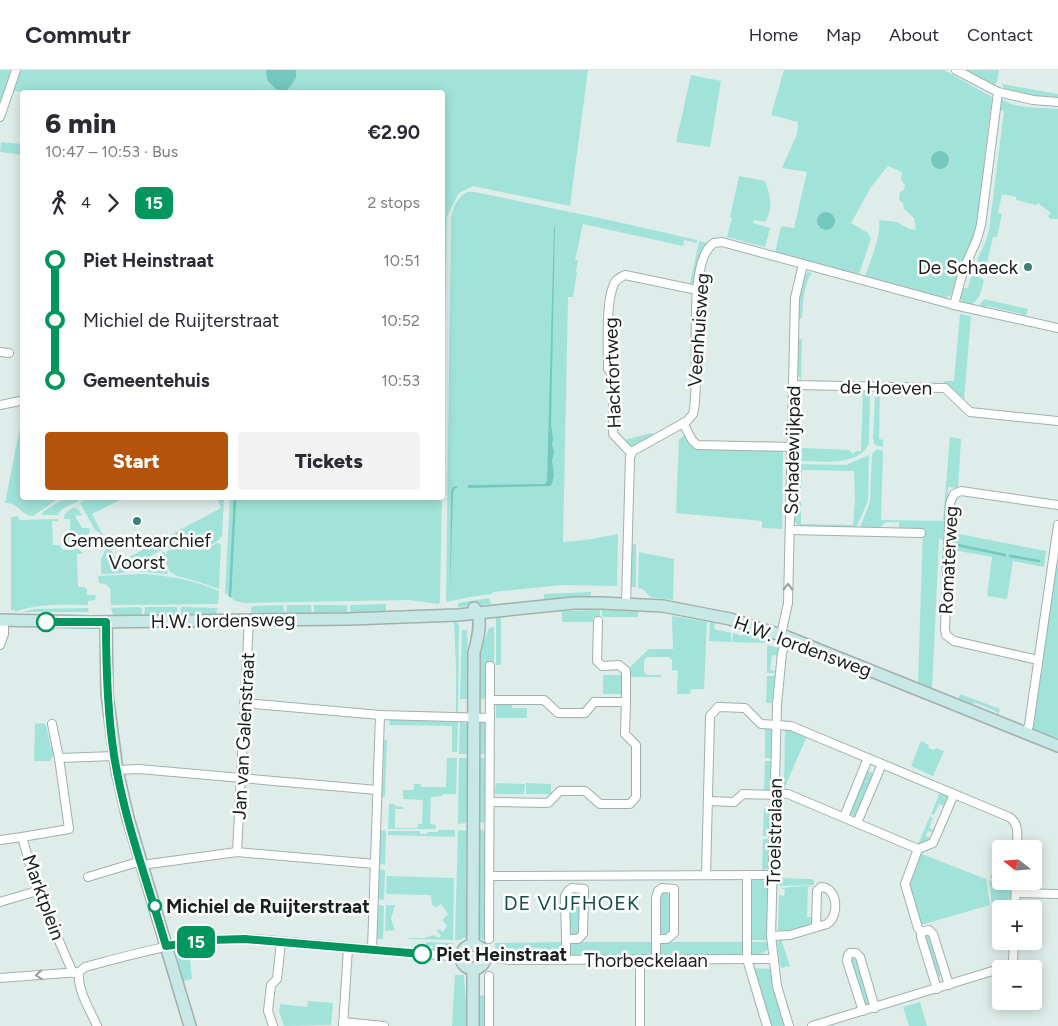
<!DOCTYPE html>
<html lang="en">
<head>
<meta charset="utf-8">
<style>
	body { margin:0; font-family:Figtree,sans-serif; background:#f2f2f3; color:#2b2b33; height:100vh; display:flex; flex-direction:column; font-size:19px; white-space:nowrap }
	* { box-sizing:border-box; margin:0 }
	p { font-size:16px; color:#7c7c81 }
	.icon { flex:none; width:28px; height:28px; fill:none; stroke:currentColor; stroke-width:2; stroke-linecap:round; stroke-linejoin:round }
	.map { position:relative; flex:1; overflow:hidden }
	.panel { position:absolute; left:20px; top:20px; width:425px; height:410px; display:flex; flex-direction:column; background:#fff; border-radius:5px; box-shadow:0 2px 12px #0003 }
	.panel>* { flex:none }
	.badge { padding:0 10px; border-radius:8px; font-size:18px; line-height:32px }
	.needle { width:32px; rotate:287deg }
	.fabs { position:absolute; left:992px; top:770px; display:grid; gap:10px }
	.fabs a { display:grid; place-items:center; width:50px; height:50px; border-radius:5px; background:#fff; box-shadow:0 2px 12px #0003; font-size:25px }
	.map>.badge { position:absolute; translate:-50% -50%; box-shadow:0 0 0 2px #fff }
	.legs { display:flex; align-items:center; gap:8px; height:55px; padding:0 25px; font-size:16px }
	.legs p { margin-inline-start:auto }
	.headline { display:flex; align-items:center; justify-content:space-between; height:85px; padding:0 25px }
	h1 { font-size:28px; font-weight:800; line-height:38px }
	.action { display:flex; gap:10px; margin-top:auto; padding:10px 25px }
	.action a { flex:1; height:58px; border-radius:5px; background:#b45309; color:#fff; font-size:20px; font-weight:800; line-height:58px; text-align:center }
	.action a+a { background:#f2f2f3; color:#2b2b33 }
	ul { padding:0 25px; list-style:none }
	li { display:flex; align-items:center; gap:18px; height:60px; font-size:19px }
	li i { display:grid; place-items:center; width:8px; height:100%; margin:0 6px; background:currentColor }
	li i::after { content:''; width:12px; height:12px; margin:-6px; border:4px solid; border-radius:50%; background:#fff }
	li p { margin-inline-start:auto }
	li:first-child i { background:linear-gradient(#0000 50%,currentColor 0) }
	li:last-child i { background:linear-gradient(currentColor 50%,#0000 0) }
	header { display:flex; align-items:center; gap:30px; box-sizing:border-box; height:70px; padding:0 25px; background:#fff; border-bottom:1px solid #e1e1e2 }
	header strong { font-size:24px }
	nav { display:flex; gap:28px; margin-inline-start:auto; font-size:18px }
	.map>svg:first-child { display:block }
	.green { fill:#a1e3d9 }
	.water { fill:#74c8bd }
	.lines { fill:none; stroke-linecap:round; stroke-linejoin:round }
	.stream { stroke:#74c8bd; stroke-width:2.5 }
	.street-casing { stroke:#a2b0ad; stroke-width:10 }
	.secondary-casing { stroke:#a2b0ad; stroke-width:14 }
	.street { stroke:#fff; stroke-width:8 }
	.secondary { stroke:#c7e8e4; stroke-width:11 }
	.oneway { stroke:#989b9a }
	.line-1-casing { stroke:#fff; stroke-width:11 }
	.line-1 { stroke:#00965e; stroke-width:8 }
	.poi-dot { fill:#3c827a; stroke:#fff; stroke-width:2 }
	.stop-1-dot { fill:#fff; stroke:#00965e; stroke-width:2.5 }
	.labels { text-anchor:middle; stroke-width:5; stroke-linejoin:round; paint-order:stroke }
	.poi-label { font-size:19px; fill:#1b201f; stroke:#fff; text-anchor:end }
	.street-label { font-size:19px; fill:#1b201f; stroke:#fff }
	.stop-label { font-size:19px; font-weight:bold; fill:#1b201f; stroke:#fff; text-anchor:start }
	.neighbourhood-label { font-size:20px; letter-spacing:1px; fill:#144f49; stroke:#fff }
</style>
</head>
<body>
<header>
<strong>Commutr</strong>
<nav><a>Home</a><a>Map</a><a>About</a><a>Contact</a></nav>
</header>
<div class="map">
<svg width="1058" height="956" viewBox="0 0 1058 956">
	<rect width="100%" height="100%" fill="#deedea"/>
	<!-- green -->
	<g class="green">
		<path d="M0 0H13L0 39Z"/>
		<path d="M18 0H588L570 136 473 116 459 123 447 146 440 530 439 534 408 530 244 533 235 531 225 523 230 428H442V22H23L12 21Z"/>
		<path d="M784 0H944L992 27 976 160 964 187 951 225 945 228 865 206C870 191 882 165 879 150L897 152 909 159 916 160 914 148 904 139 903 133 899 130 900 122 904 120 905 115 901 110 902 102 888 96 871 117 851 153 868 163 871 169 859 204 811 193 775 183 781 156 794 158 807 102 782 98 797 64 798 52 771 45Z"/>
		<path d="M963 0H999L997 12 993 16Z"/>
		<path d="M691 5 721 11 710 77 676 72Z"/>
		<path d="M1002 14 1058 24V29L1031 27 1004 20Z"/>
		<path d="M1002 29C1017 40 1040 37 1058 39V149H1050L1048 146 1051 143 1038 133 1036 135 1016 130V127L1002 124 998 143 1002 144 997 167H993L986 197 977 190 986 171 989 160 1004 41 999 40Z"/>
		<path d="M1 72 22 74V85L0 82Z"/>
		<path d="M739 106 765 111C770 125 774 138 765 152L754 150 753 153 770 158 765 177 727 167 732 148 730 147Z"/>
		<path d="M467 122H475L618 152 697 170V173L684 170 683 176 583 154 575 190 578 191 576 201 577 202 573 227H568L563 472 586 470 618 464 617 516 562 515 493 522 492 524 470 527 447 532 446 530 451 151C452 139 456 128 467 122Z"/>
		<path d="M699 171 707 173 701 182 694 213 690 214Z"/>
		<path d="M808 202 812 203C803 215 803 234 802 248H798C798 234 797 212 808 202Z"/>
		<path d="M972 202 984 210C981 221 980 230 970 235L963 233 960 226 962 218H968Z"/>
		<path d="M984 229 1028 239 1026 245 1023 247 1021 244 987 236 982 238 980 234Z"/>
		<path d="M960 244 971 246 964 331 943 311H954Z"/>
		<path d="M802 269 801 310 797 303V270Z"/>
		<path d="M863 320H868L870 324 869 373C859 397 822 391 802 391V378L849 380 853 384 856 381H861Z"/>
		<path d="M876 320H880L879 369 883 370V377L875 375 873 369 875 324Z"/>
		<path d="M22 347V428H59L33 446C19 445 22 434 5 433Z"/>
		<path d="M652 363 653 365 633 376 625 375 623 373 624 370Z"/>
		<path d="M685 365 691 375 696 378 783 380 782 459 762 458V451L676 443 679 369Z"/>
		<path d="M950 367 961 369 958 418 948 417 944 501 941 503 943 470 939 469 932 620 918 614 923 459 899 458V452H886L879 458H861V455L870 432 872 384 877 379 883 381 881 450 943 451Z"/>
		<path d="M869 385 868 431 856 458 803 456 798 455 795 452 794 432H801V454L853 455 855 430 854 401 802 400 801 422 794 421 795 394 846 395Z"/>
		<path d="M64 428H84C76 434 62 435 58 445H42L43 442Z"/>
		<path d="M88 428H124L92 444 103 465 101 466 99 462 95 460 80 433Z"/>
		<path d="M217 428H224L222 466C209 484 186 473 168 478 152 482 142 494 128 501 121 505 109 503 101 504V489L108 474 118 493 221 438Z"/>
		<path d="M73 438 78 439 82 445 75 446 82 458H89L90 461 85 474 84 473V467H77V473H68L65 470 64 467H70V449H64C64 442 68 441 73 438Z"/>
		<path d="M18 446 19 450 58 449V451H52L53 475H59L63 480 78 479 82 482 83 484H77L78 517H84L87 519V525H96L95 530 88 531V535C64 535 38 533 15 542V540H11V447Z"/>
		<path d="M954 463 1046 481 1044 497 1013 491 1007 529 987 526 992 487 953 480Z"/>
		<path d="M217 473 221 474 219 519 196 511 177 506 170 502C153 468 186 482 202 480 207 479 212 476 217 473Z"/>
		<path d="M631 474H636V517H630Z"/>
		<path d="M1058 474V668L1032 659V655Z"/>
		<path d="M163 482H165L164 492 168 504 134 501 133 500Z"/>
		<path d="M639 482 674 489 673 530 650 527 643 519 638 518Z"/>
		<path d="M140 504C167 505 194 510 219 521L218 534 111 535 110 518 105 514 99 513 98 506Z"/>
		<path d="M591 522V527L544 532V524Z"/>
		<path d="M489 528 491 534 458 537V533Z"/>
		<path d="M385 534 386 535V543L350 544V535Z"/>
		<path d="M283 535 285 545H251V538L253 536Z"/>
		<path d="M287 535H311L312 545H286Z"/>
		<path d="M314 535H347L348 544 314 545Z"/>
		<path d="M140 537 142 539V547H118L113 544 111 538Z"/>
		<path d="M145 537H177L178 546 144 547Z"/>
		<path d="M181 537 218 538 215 546H180Z"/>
		<path d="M88 538 89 542H22L35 539Z"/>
		<path d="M600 540V547H593V552H562V541Z"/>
		<path d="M602 540 638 542V547H602Z"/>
		<path d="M672 546 707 552 704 619H691L690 624H677L678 601 672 600V590L669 587H647L644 590V602L647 605H661V607H629V598L649 579H673Z"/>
		<path d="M501 547V595H496V548Z"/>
		<path d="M454 552H456L459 555 458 642H456V596Z"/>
		<path d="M710 552 715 553 714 559 731 563V572L709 571Z"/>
		<path d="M494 557V594L488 593 487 629H478C478 606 479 579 489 558Z"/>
		<path d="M462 560H467L470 629H460Z"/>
		<path d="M744 561 765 570V573L732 572 733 563 742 566Z"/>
		<path d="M767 575 779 578 778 586 772 585 770 600 776 601 775 603H767Z"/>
		<rect x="603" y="605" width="20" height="19"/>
		<path d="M767 606H775L772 633H766Z"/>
		<path d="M960 624 1000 639 998 645 997 642 976 633 973 634 958 629Z"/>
		<path d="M496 633H512V638H527V648H496Z"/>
		<path d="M390 648 458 651 457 682H452V656L389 655Z"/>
		<path d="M460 651 469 655V684H459Z"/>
		<path d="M482 652H484L487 655V684H478L479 654Z"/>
		<path d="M43 653 46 655 51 677 54 679 55 682 50 691H34L35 654Z"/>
		<path d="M765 657 772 659 771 688H765Z"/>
		<path d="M785 659 807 666 784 719Z"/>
		<path d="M382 670H387L385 727H380V713L383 710 384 675Z"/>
		<path d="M921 671 929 675 928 678 934 680 936 678 944 681 933 706 911 696Z"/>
		<path d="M447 688H457L456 724H443L442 726 431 727 430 754 436 755V759H388L389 734H395V736L403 737V739H395V758H417L418 754H422L423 730 403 729V720H414V714H421V717H446Z"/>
		<path d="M459 688H469V753L458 754Z"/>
		<path d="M478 688H487L486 750 483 753 478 751Z"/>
		<path d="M765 691H771L770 720 764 721Z"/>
		<path d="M866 700 875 704 856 746H854L849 743Z"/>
		<path d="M496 713 525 714 524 724H495Z"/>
		<path d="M526 713 551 714V724H526Z"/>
		<path d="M941 720 950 726 945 736 939 734 934 745 931 744Z"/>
		<path d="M764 738 770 739 769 766H763Z"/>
		<path d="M930 746 933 748 929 758 935 761 934 763 928 761 926 766 932 769 931 771 919 775H918Z"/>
		<path d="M481 759 486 762V870L479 868 478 761Z"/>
		<path d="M379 760 386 761 385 795 378 793Z"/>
		<path d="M438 760H455V767L388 765V761H420V764H427L428 762H438Z"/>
		<path d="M458 760 469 761 468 864 467 868H463L460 870H455Z"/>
		<path d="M763 769H769V797L762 801Z"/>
		<path d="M1001 780V811H1012V817L990 808Z"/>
		<path d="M919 783 986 809 990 835 921 855 908 811Z"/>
		<path d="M379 799 385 800 384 830 377 829 378 801Z"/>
		<path d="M387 806 454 808 453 870 409 869V868H424L434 865 439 868 441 865 437 861 438 859 443 862 447 856 442 850 448 844 441 834 436 837 432 835 431 825 386 824Z"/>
		<path d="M779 808 812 809 814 810V815L779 816Z"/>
		<path d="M752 809 763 810 768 815V870H750V813Z"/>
		<path d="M989 810 1012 820 1011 829 992 835Z"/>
		<path d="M805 816H814L808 817 807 847H813L811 854 789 861 778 860 779 825 784 826 785 819 779 818Z"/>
		<path d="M575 822 580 827V862L576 865H572L569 861V827L572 823Z"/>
		<path d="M666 822 671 827V860L667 865 664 866 660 862 659 828 661 824Z"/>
		<path d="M1011 831V839H1001V864L993 837Z"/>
		<path d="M378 835 384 836 383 869H376Z"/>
		<path d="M386 835H395L391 849 395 860 385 861Z"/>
		<path d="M923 864H930L944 905 935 908Z"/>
		<path d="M781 869 790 896 782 898 780 895 777 872Z"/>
		<path d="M426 872 453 873V881H433V876H426Z"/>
		<path d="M562 872V882L560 885H511L495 882V873Z"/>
		<path d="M572 872H653V882L651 885H571L569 883V875Z"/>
		<path d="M663 872H743V882L740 885H662L660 883V874Z"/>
		<path d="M750 872H768L767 880 763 883 753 885 750 881Z"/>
		<path d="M189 879 192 909 183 911 177 885 180 881Z"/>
		<path d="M851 885 856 886 870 933 869 935H865L849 890Z"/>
		<path d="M752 898 771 899 786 956H770Z"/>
		<path d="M455 905H464V908L468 956H452Z"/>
		<path d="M479 925 486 926V956H477L478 926Z"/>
		<path d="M308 931 333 933 331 955 284 956 279 941 280 934 307 937Z"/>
		<path d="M920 932 927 956H909L903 937Z"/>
	</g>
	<!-- water -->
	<g class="water">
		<path d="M266 0H296V8L286 22H279L267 10Z"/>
		<circle cx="940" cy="90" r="9"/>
		<circle cx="826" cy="151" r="9"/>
		<path d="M555 156 551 354 553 369 552 375 554 381 552 391 554 405 552 414 550 416 468 418V415L545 414 547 411 554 157Z"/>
		<path d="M457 416 458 417 454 419 453 423 450 525 451 422 453 417Z"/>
	</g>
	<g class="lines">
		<!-- stream -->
		<g class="stream">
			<path d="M957 475 1005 485"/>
			<path d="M1010 486 1039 491"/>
			<path d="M230 526 235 428"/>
		</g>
		<defs>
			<g id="street">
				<path d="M956 0 998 22 1033 30 1058 32"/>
				<path d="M0 47 16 0"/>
				<path d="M954 235 963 201 977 169 981 155 998 22"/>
				<path d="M0 282 9 283"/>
				<path d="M793 315 945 318 970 342 1058 351"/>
				<path d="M0 335 20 331"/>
				<path d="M683 353 692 370 697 375 792 377"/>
				<path d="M631 383 613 364 614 305 608 299C608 277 605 230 615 212 618 208 621 207 625 205L697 220"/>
				<path d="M790 460 921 463"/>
				<path d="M626 534 630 387 633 381 687 351 693 344C702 309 684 192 714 173L722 172 954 235 1058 258"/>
				<path d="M598 551 597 591 602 596 619 595 626 601V632"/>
				<path d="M781 565 788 533 795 228 803 194"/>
				<path d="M787 567 782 583 777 634 771 866 777 916 789 956"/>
				<path d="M0 575 4 564V550"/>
				<path d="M1038 590 954 571 946 565 945 559 950 433 954 424 961 421 1058 435"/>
				<path d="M244 633 380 645 490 648"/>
				<path d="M52 654 59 688 69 759 22 767 39 825 73 903"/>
				<path d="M1026 663 1029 655 1058 455"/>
				<path d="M59 688 114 686"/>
				<path d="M117 700 139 699 377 720"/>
				<path d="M775 723 788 724 918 779 905 814 918 858 921 862"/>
				<path d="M708 731 734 732 743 724 775 725"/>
				<path d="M490 732 548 733 560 721H585L600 734H630L636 727V675L625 664 626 632H594L585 643H558L544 630H490"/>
				<path d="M844 747 868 688"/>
				<path d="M857 753 882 694"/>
				<path d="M0 770 22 767"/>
				<path d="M918 779 933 773 954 724"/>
				<path d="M237 782 249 549"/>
				<path d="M142 795 237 782 375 794"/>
				<path d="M706 805 710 646 718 637 745 638 761 654 791 656 1009 747C1020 753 1017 767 1017 779"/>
				<path d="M747 805V889L767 956"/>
				<path d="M490 806 773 805"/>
				<path d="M88 807 141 791"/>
				<path d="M572 818 584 819 583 864 578 869H566L565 826 568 821Z"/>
				<path d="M1016 823 1058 824"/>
				<path d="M0 832 37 821"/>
				<path d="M1015 839 1016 811"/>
				<path d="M771 866 790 865 827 854C839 847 839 818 821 817L817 821 816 857"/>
				<path d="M489 869 490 596"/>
				<path d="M372 880 380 645"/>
				<path d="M484 886 510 890 773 889"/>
				<path d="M640 889V956"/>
				<path d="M566 890V869"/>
				<path d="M656 890V828L658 821 662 818 674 819V863L667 869H656"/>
				<path d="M79 902C77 921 90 939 97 956"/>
				<path d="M0 908 79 902 85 897C141 882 196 866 255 869L461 887"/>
				<path d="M937 919 921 867V862L929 860 933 864 949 915"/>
				<path d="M863 941 847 891 848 885 850 883H856L860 887 875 938"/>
				<path d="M343 952 384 956"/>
				<path d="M273 956 268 941 271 915 277 909 281 872"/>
				<path d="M343 956 348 878"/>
				<path d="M489 956V906"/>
				<path d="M812 956 1009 896 1013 891 1014 871"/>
			</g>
			<g id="secondary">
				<path d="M0 550 91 552 349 549 458 545 574 533H601L663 536 730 549 787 567 1058 676"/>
				<path d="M106 552 107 624 117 700 128 748 190 956"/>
				<path d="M473 875 474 583C477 571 484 548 474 538"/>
				<circle cx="473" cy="887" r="12"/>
				<path d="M473 956V898"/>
			</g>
		</defs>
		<!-- street casing -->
		<use href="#street" class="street-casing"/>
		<!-- secondary casing -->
		<use href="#secondary" class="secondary-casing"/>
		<!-- street -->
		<use href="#street" class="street"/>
		<!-- secondary -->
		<use href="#secondary" class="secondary"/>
	</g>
	<!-- one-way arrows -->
	<defs><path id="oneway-chevron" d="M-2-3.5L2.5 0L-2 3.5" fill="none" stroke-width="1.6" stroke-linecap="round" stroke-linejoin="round" transform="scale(1.25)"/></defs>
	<g class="oneway">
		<use href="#oneway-chevron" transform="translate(788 517) rotate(-88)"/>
		<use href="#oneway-chevron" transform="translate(39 905) rotate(176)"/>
	</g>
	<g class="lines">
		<defs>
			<path id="line-1" d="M46 552H106C106 596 107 640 114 685 124 750 148 813 166 876L210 870 245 869 422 884"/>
		</defs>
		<!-- line-1 casing -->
		<use href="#line-1" class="line-1-casing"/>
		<!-- line-1 -->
		<use href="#line-1" class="line-1"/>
	</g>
	<!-- markers -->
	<g class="poi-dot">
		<circle cx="1028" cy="197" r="5"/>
		<circle cx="137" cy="451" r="5"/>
	</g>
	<g class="stop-1-dot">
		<circle cx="46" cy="552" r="9"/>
		<circle cx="155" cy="836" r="6"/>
		<circle cx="422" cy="884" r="9"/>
	</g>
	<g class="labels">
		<!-- poi labels -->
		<g class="poi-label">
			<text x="1018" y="204">De Schaeck</text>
			<text x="137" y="477" text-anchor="middle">Gemeentearchief<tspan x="137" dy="22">Voorst</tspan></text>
		</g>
		<!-- street labels -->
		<g class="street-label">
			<text transform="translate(698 260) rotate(-86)" y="7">Veenhuisweg</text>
			<text transform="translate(612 303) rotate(-92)" y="7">Hackfortweg</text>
			<text transform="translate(886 317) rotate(1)" y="7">de Hoeven</text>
			<text transform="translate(792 380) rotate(-89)" y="7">Schadewijkpad</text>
			<text transform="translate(948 490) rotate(-87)" y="7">Romaterweg</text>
			<text transform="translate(223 550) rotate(-1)" y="7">H.W. Iordensweg</text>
			<text transform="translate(803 576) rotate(20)" y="7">H.W. Iordensweg</text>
			<text transform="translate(243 666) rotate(-87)" y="7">Jan van Galenstraat</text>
			<text transform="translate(774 762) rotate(-89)" y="7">Troelstralaan</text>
			<text transform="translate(44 827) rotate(70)" y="7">Marktplein</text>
			<text x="646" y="897">Thorbeckelaan</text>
		</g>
		<!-- stop labels -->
		<g class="stop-label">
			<text x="166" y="843">Michiel de Ruijterstraat</text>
			<text x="436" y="891">Piet Heinstraat</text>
		</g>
		<!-- neighbourhood labels -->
		<g class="neighbourhood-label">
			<text x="572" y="840">DE VIJFHOEK</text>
		</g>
	</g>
</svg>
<div class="fabs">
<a><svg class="needle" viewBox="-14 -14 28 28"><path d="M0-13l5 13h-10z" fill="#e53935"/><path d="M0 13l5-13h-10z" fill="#7c7c81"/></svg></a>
<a>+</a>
<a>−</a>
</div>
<b class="badge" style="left:196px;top:872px;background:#00965e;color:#fff">15</b>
<section class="panel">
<div class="headline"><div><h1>6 min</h1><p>10:47 – 10:53 · Bus</p></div><b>€2.90</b></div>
<div class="legs"><svg class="icon" aria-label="walk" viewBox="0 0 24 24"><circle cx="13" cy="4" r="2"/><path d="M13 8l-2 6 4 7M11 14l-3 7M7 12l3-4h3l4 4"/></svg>4<svg class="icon" aria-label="forward" viewBox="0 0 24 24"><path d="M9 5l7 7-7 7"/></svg><b class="badge" style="background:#00965e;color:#fff">15</b><p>2 stops</p></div>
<ul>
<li><i style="color:#00965e"></i><b>Piet Heinstraat</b><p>10:51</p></li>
<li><i style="color:#00965e"></i><span>Michiel de Ruijterstraat</span><p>10:52</p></li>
<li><i style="color:#00965e"></i><b>Gemeentehuis</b><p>10:53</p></li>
</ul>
<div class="action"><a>Start</a><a>Tickets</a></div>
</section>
</div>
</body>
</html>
